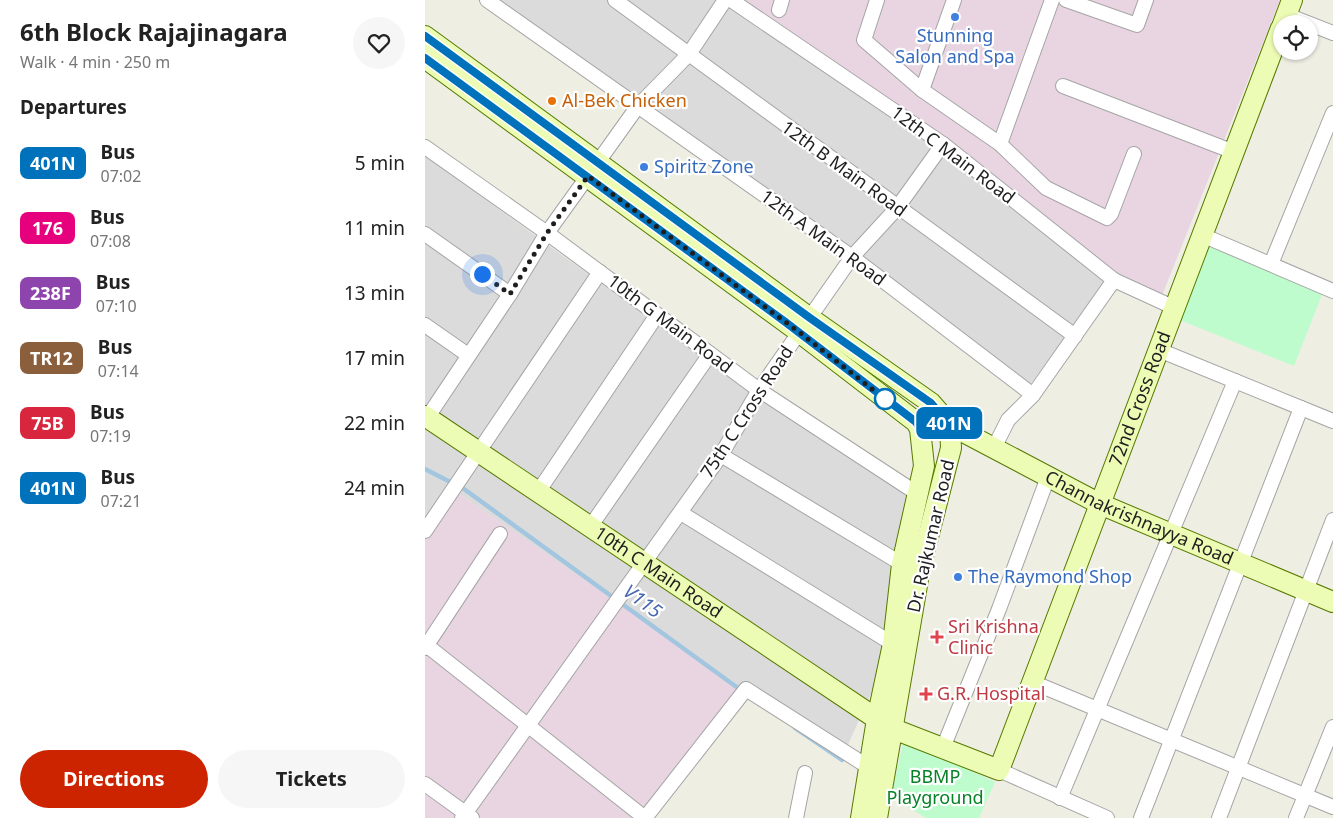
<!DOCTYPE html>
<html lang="en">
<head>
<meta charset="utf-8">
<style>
	body { margin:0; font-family:"Noto Sans",sans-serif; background:#f6f6f6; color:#222; height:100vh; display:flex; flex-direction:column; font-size:19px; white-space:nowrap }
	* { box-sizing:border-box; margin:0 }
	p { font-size:16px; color:#767676 }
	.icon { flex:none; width:28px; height:28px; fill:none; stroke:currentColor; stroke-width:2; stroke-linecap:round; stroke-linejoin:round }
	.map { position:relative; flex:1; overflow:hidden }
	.drawer { display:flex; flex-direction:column; background:#fff; width:425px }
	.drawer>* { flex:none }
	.badge { padding:0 10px; border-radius:8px; font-size:18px; line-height:32px }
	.tools { position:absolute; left:848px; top:15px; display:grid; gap:10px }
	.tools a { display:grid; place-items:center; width:45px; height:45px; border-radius:50%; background:#fff; box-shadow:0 1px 4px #0004; font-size:25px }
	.you { position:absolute; width:25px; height:25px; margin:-12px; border:4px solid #fff; border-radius:50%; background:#1a73e8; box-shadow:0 0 0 8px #1a73e833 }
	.map>.badge { position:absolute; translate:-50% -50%; box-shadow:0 0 0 2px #fff }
	h2 { padding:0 20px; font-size:19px; line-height:45px }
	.round { display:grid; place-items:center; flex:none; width:52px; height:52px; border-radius:26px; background:#f6f6f6 }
	.headline { display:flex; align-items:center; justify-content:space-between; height:85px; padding:0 20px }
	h1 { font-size:24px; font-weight:700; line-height:38px }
	.action { display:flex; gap:10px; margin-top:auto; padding:10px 20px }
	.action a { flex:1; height:58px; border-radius:30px; background:#cc2400; color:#fff; font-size:20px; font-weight:700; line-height:58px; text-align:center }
	.action a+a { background:#f6f6f6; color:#222 }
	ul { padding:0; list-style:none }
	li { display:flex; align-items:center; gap:15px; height:65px; padding:0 20px }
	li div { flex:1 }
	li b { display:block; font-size:19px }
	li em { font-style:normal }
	li .badge { min-width:55px; font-weight:700; text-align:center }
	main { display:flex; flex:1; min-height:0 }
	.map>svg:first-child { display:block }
	.residential { fill:#dcdbdb }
	.industrial { fill:#e9d5e2 }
	.park { fill:#befcce }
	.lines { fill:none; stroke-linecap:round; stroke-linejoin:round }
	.stream { stroke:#a2c6df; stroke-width:4.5 }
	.street-casing { stroke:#a5a5a5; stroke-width:16 }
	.secondary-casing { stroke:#577a00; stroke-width:22 }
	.street { stroke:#fff; stroke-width:14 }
	.secondary { stroke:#ecfcb5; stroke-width:20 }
	.line-casing { stroke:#fff; stroke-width:11 }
	.line { stroke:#0072bc; stroke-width:8 }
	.walk { stroke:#1e1e1e; stroke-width:5; stroke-dasharray:0 9 }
	.shop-dot { fill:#3f7fe0; stroke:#fff; stroke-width:2 }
	.food-dot { fill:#e8710a; stroke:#fff; stroke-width:2 }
	.stop-dot { fill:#fff; stroke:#0072bc; stroke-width:2.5 }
	.health-dot { fill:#e0444e; stroke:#fff; stroke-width:2 }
	.labels { text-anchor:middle; stroke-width:4.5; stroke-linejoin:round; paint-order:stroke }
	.shop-label { font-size:18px; fill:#366cbe; stroke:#fff; text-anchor:start }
	.food-label { font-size:18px; fill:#c56008; stroke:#fff; text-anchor:start }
	.street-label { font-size:18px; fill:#1e1e1e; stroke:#fff }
	.health-label { font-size:18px; fill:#be3a42; stroke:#fff; text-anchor:start }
	.park-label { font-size:18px; fill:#078126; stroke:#fff }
	.water-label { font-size:19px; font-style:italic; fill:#4669b2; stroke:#fff }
</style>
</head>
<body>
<main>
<section class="drawer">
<div class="headline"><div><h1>6th Block Rajajinagara</h1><p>Walk · 4 min · 250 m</p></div><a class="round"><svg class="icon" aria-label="heart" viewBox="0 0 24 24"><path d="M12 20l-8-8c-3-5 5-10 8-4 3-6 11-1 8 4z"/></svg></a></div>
<h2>Departures</h2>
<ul>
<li><span class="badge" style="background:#0072bc;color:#fff">401N</span><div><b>Bus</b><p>07:02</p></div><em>5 min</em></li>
<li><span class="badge" style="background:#e6007e;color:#fff">176</span><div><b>Bus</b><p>07:08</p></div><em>11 min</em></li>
<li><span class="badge" style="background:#8e44ad;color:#fff">238F</span><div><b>Bus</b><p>07:10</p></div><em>13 min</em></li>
<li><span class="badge" style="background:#8b5e3c;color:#fff">TR12</span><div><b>Bus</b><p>07:14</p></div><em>17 min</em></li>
<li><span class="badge" style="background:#d7263d;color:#fff">75B</span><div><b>Bus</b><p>07:19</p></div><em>22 min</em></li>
<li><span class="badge" style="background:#0072bc;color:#fff">401N</span><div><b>Bus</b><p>07:21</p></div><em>24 min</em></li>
</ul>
<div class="action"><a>Directions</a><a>Tickets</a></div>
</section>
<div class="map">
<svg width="908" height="818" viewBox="0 0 908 818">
	<rect width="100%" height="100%" fill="#efeee3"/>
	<!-- residential -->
	<g class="residential">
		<path d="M70 0H317L688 271 604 386Z"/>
		<path d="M0 156 343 404 493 498 448 689 417 758 34 494 0 540Z"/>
	</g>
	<!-- industrial -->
	<g class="industrial">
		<path d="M317 0H855L736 298 701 282Z"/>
		<path d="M34 494 317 688 220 818H0V540Z"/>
	</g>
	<!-- park -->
	<g class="park">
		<path d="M780 244 898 292 869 366 750 318Z"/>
		<path d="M479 739 570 782 554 818H501L466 796Z"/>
	</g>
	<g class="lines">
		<!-- stream -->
		<g class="stream">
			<path d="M0 469 39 489 317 691"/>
			<path d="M370 728 417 760"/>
		</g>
		<defs>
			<g id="street">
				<path d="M62 0 427 257 608 395"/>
				<path d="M190 0 650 336"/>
				<path d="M306 0 518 144 689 280 750 308"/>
				<path d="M452 0 439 40 497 90"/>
				<path d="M529 0 497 90 575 144 621 188 682 218 686 214 709 154"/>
				<path d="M641 0 712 25 721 0"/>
				<path d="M354 10 357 0"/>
				<path d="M862 15 908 33"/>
				<path d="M638 86 809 152"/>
				<path d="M575 144 627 0"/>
				<path d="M0 147 122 233 334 390 493 494"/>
				<path d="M0 234 85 294"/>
				<path d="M777 235 908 291"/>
				<path d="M846 264 908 113"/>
				<path d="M0 325 43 355"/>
				<path d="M734 350 908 421"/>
				<path d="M2 418 85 294 122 233 173 162 213 106 264 54 300 0"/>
				<path d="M569 448 583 420 608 395 689 280"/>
				<path d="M296 455 477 564"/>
				<path d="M113 492 232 315"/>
				<path d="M256 513 468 644"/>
				<path d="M165 527 285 354"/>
				<path d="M0 531 175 272"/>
				<path d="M0 644 220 818"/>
				<path d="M0 648 75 534"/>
				<path d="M607 682 908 807"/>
				<path d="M518 748 574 609 623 477"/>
				<path d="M574 770 682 818"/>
				<path d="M0 784 47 818"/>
				<path d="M635 798 810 381"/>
				<path d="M37 818 296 455 334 390 427 257 472 208 518 144"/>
				<path d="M220 818 321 689 445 768"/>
				<path d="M371 818 380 773"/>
				<path d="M716 818 876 408"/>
				<path d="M794 818 908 520"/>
				<path d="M871 818 908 727"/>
			</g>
			<g id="secondary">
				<path d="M858 24 867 0"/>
				<path d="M0 36 385 318 506 403 525 425 526 448 495 568 452 818"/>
				<path d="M0 58 374 332 491 422 495 429 499 466 477 564 468 644 452 719 436 818"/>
				<path id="s1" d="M0 416 452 719 466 728 574 770 856 28"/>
				<path id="s2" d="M525 425 675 504 908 602"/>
			</g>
		</defs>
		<!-- street casing -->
		<use href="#street" class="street-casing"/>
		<!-- secondary casing -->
		<use href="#secondary" class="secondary-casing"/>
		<!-- street -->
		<use href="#street" class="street"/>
		<!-- secondary -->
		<use href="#secondary" class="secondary"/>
	</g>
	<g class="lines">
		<defs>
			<path id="line" d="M0 36 385 318 506 403 525 425 495 429 491 422 359 321 0 58"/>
		</defs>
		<!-- line casing -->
		<use href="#line" class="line-casing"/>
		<!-- line -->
		<use href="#line" class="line"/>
		<!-- walk -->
		<path class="walk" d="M57 274 85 294 122 233 163 176 374 332 460 399"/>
	</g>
	<!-- markers -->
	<g class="shop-dot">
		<circle cx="530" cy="17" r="5"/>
		<circle cx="219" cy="167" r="5"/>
		<circle cx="533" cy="577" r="5"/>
	</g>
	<circle class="food-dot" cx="127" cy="101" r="5"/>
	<circle class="stop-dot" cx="460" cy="399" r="10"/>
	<g class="health-dot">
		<path d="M509.5 629.5h5v5h5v5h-5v5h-5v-5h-5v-5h5z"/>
		<path d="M498.5 686.5h5v5h5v5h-5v5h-5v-5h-5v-5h5z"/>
	</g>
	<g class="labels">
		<!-- shop labels -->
		<g class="shop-label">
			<text x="530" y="42" text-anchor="middle">Stunning<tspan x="530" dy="21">Salon and Spa</tspan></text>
			<text x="229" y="173">Spiritz Zone</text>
			<text x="543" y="583">The Raymond Shop</text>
		</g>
		<!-- food labels -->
		<g class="food-label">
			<text x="137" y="107">Al-Bek Chicken</text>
		</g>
		<!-- street labels -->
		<g class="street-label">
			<text transform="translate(528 155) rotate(37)" y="6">12th C Main Road</text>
			<text transform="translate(419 169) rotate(36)" y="6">12th B Main Road</text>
			<text transform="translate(398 238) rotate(36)" y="6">12th A Main Road</text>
			<text transform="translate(245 324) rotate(37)" y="6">10th G Main Road</text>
			<text dy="6" stroke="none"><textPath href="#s1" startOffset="1074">72nd Cross Road</textPath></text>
			<text transform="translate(322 412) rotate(-57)" y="6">75th C Cross Road</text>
			<text dy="6" stroke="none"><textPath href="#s2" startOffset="211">Channakrishnayya Road</textPath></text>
			<text transform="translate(506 536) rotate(-77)" y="6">Dr. Rajkumar Road</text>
			<text dy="6" stroke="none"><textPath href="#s1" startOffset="281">10th C Main Road</textPath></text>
		</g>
		<!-- health labels -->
		<g class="health-label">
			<text x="523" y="633">Sri Krishna<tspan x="523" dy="21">Clinic</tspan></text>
			<text x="512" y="700">G.R. Hospital</text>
		</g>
		<!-- park labels -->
		<g class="park-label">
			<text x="510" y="783">BBMP<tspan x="510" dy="21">Playground</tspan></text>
		</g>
		<!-- water labels -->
		<g class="water-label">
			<text transform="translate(218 601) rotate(36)" y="7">V115</text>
		</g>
	</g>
</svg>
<div class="tools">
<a><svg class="icon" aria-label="locate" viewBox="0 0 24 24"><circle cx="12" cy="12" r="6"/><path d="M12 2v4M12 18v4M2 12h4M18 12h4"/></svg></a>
</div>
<div class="you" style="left:57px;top:274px"></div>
<b class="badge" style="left:524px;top:423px;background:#0072bc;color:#fff">401N</b>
</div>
</main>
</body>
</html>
